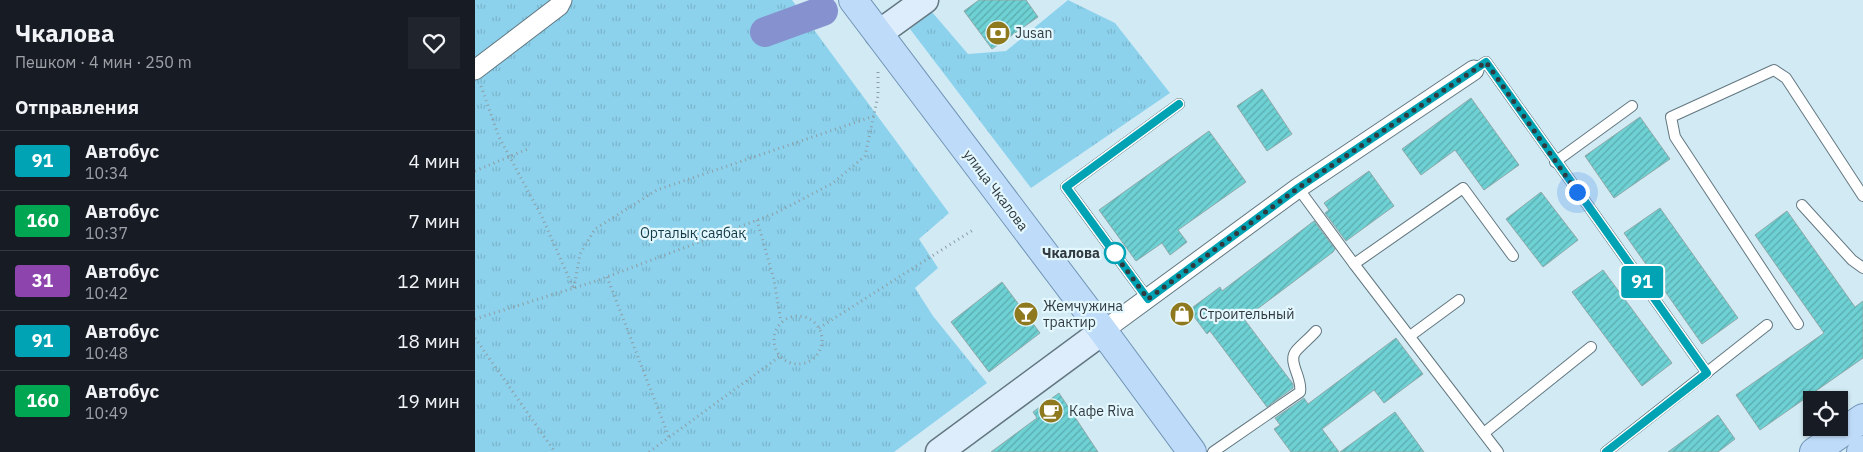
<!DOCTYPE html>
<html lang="ru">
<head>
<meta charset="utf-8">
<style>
	body { margin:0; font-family:"IBM Plex Sans",sans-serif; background:#20242c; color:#f1f3f6; height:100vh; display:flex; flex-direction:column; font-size:19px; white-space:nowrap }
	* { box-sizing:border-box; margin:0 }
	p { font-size:16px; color:#9ea1a6 }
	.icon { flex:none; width:28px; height:28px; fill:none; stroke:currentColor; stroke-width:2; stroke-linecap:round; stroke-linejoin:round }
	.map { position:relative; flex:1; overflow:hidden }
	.sheet { display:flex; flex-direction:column; background:#171b24; width:475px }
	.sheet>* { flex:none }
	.badge { padding:0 10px; border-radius:4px; font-size:18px; line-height:32px }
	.buttons { position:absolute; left:1328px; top:391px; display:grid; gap:10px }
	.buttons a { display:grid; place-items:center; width:45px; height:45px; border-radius:0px; background:#171b24; box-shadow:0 1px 4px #0004; font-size:25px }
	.you { position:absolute; width:25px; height:25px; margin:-12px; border:4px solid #fff; border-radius:50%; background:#1a73e8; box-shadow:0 0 0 8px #1a73e833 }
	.map>.badge { position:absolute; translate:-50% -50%; box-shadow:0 0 0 2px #fff }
	h2 { padding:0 15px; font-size:19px; line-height:45px }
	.round { display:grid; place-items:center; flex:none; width:52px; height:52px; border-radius:0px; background:#20242c }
	.headline { display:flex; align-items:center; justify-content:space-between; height:85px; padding:0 15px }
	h1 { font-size:24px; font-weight:800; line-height:38px }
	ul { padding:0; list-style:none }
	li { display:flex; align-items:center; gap:15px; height:60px; padding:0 15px; border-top:1px solid #363941 }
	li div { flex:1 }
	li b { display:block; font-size:19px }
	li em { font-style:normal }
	li .badge { min-width:55px; font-weight:700; text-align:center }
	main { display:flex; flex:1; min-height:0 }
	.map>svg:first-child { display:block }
	.grass { fill:url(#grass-tufts) }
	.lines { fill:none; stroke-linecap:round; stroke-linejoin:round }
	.river { stroke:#8691cf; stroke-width:30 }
	.building { fill:url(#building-hatch); stroke:#8fa9a9 }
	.lane-casing { stroke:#627780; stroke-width:12 }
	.street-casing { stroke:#627780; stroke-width:21 }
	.secondary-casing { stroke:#627780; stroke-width:29 }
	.primary-casing { stroke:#7093b5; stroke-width:30 }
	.path { stroke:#8c9ea5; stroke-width:3; stroke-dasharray:1 4; stroke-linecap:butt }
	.lane { stroke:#fff; stroke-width:10 }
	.street { stroke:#fff; stroke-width:19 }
	.secondary { stroke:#deedfc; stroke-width:26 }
	.primary { stroke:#bedbf9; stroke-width:28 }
	.line-casing { stroke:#fff; stroke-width:11 }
	.line { stroke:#00a3b4; stroke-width:8 }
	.walk { stroke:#313a3e; stroke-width:5; stroke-dasharray:0 9 }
	.stop-dot { fill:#fff; stroke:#00a3b4; stroke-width:2.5 }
	.labels { text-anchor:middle; stroke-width:4.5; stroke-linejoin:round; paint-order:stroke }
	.poi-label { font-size:14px; fill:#313a3e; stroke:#e3f7fe; text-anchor:start }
	.street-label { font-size:14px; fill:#313a3e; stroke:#e3f7fe }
	.park-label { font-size:14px; fill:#143b48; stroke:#e3f7fe }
	.stop-label { font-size:14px; font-weight:bold; fill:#313a3e; stroke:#e3f7fe; text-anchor:end }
</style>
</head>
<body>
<main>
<section class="sheet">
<div class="headline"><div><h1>Чкалова</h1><p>Пешком · 4 мин · 250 m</p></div><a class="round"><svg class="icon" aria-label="heart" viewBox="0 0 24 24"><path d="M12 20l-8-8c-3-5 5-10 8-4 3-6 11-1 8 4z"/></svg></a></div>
<h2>Отправления</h2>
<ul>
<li><span class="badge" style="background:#00a3b4;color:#fff">91</span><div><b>Автобус</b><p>10:34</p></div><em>4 мин</em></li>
<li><span class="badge" style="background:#00a651;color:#fff">160</span><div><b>Автобус</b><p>10:37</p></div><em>7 мин</em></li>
<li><span class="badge" style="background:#8e44ad;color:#fff">31</span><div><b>Автобус</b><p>10:42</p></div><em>12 мин</em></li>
<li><span class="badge" style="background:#00a3b4;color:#fff">91</span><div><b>Автобус</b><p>10:48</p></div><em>18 мин</em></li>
<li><span class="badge" style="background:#00a651;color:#fff">160</span><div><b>Автобус</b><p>10:49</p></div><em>19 мин</em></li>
</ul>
</section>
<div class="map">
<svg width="1388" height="452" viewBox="0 0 1388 452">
	<defs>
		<pattern id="grass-tufts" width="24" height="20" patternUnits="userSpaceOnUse" patternTransform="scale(1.25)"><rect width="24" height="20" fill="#8dd2ed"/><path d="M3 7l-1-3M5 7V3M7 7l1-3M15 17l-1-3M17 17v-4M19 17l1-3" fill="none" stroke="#7ab5cc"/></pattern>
		<pattern id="building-hatch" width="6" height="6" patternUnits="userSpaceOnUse" patternTransform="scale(1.25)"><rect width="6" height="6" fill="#6ed1d4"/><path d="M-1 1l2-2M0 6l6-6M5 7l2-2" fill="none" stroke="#5babad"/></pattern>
	</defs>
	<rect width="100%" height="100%" fill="#d2eaf4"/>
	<!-- grass -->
	<g class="grass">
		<path d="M0 0H317L474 213 444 239 463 268 440 288 458 316 512 383 419 452H0Z"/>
		<path d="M593 0 640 23 695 93 556 188 435 29 457 12 493 54 531 51Z"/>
	</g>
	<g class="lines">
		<!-- river -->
		<path class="river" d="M290 32 348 11"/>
	</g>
	<!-- building -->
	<g class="building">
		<path d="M504 0H551L563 17 517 49 489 11Z"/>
		<path d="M787 89 817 134 792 151 762 106Z"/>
		<path d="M996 98 1044 165 1009 190 980 150 946 175 927 149Z"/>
		<path d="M1165 117 1195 159 1139 198 1110 156Z"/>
		<path d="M734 131 771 182 703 230 712 242 695 255 687 243 661 261 624 210Z"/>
		<path d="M894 171 919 206 871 241 850 213 854 210 849 203Z"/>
		<path d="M1066 192 1103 240 1068 267 1031 219Z"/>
		<path d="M1185 208 1263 318 1227 344 1149 233Z"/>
		<path d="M1312 211 1380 307 1388 301V358L1285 430 1261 395 1349 333 1280 235Z"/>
		<path d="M839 221 860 249 858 252 769 319 818 384V388L792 407 735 331 732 334 714 310 745 287 747 291Z"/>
		<path d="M1128 270 1197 363 1167 386 1097 292Z"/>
		<path d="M527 282 565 333 514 372 476 322Z"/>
		<path d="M921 338 948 374 909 403 899 390 847 429 864 452H816L799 429 805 425 800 418 829 398 833 404Z"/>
		<path d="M584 393 623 452H516L562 418 558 412Z"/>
		<path d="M920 412 949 452H865Z"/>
		<path d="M1243 415 1260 439 1243 452H1193Z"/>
	</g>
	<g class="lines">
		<defs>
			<g id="lane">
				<path d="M999 70 1011 62 1232 373"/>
				<path d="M1080 162 1157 106"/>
				<path d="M823 188 879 264 988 188 1038 256"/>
				<path d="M1327 205 1377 260 1388 268"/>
				<path d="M879 264 1023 452"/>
				<path d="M673 299 591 187 704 104"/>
				<path d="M1323 324 1200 137 1196 117 1299 70 1311 78 1388 196"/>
				<path d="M935 336 984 300"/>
				<path d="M1009 433 1116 347"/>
				<path d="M738 452 825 392C828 378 812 362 821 351 827 344 835 338 841 331"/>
				<path d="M1131 452 1292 325"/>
			</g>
			<g id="street">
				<path d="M0 70 84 6 87 0"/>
				<path d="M628 331 823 188 999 70"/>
			</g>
			<g id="secondary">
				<path d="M403 34 450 0"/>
				<path d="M464 452 628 331"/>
			</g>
			<g id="primary">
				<path d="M378 0 628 331 717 452"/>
				<path d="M1339 452 1388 418"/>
				<path d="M1386 452 1388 450"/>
			</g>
		</defs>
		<!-- lane casing -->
		<use href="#lane" class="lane-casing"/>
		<!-- street casing -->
		<use href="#street" class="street-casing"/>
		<!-- secondary casing -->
		<use href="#secondary" class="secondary-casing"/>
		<!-- primary casing -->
		<use href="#primary" class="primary-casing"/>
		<!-- path -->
		<g class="path">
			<path d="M6 86 24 137 67 217 98 287"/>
			<path d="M0 171 55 148"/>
			<path d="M282 220 299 280 306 322"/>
			<path d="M132 277 194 437"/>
			<path d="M99 288 105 254 120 229 182 190 399 116"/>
			<circle cx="323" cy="340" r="24"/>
			<path d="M0 319 121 281 301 213 358 183 390 156 403 96V69"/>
			<path d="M344 328 498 230"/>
			<path d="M0 338 80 452"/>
			<path d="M174 452 304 357"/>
		</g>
		<!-- lane -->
		<use href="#lane" class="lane"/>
		<!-- street -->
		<use href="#street" class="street"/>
		<!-- secondary -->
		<use href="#secondary" class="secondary"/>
		<!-- primary -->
		<use href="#primary" class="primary"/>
	</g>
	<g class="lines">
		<defs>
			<path id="line" d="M704 104 591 187 673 299 823 188 1011 62 1232 373 1131 452"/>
		</defs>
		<!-- line casing -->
		<use href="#line" class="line-casing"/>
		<!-- line -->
		<use href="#line" class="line"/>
		<!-- walk -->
		<path class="walk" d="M640 253 638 252 673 299 823 188 1011 62 1102 192"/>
	</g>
	<!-- icons -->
	<defs>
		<symbol id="bank-disc" viewBox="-11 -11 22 22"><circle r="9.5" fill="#8f791f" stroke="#e3f7fe"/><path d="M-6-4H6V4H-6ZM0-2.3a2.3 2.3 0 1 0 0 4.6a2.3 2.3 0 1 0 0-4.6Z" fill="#fff"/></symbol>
		<symbol id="bar-disc" viewBox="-11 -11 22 22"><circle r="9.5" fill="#8f791f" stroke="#e3f7fe"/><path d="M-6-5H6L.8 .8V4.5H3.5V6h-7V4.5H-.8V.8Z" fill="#fff"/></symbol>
		<symbol id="shop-disc" viewBox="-11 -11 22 22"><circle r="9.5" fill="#8f791f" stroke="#e3f7fe"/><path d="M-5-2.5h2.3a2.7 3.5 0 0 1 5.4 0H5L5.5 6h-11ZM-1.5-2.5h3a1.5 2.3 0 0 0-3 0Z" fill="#fff"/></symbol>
		<symbol id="cafe-disc" viewBox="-11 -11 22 22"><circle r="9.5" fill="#8f791f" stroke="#e3f7fe"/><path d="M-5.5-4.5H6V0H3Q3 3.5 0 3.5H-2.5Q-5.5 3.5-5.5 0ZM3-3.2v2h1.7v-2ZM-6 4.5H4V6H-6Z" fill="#fff"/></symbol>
	</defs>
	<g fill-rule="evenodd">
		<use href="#bank-disc" x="509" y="19" width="28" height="28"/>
		<use href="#bar-disc" x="537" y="300" width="28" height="28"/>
		<use href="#shop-disc" x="693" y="300" width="28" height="28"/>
		<use href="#cafe-disc" x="562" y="397" width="28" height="28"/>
	</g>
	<!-- markers -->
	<circle class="stop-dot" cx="640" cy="253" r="10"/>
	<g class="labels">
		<!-- poi labels -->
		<g class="poi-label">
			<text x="540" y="38">Jusan</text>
			<text x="568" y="311">Жемчужина<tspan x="568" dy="16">трактир</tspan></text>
			<text x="724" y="319">Строительный</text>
			<text x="594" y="416">Кафе Riva</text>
		</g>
		<!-- street labels -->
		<g class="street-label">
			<text transform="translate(521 190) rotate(53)" y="5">улица Чкалова</text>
		</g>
		<!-- park labels -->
		<g class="park-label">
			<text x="218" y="238">Орталық саябақ</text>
		</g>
		<!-- stop labels -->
		<g class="stop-label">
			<text x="625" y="258">Чкалова</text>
		</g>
	</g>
</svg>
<div class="buttons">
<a><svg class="icon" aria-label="locate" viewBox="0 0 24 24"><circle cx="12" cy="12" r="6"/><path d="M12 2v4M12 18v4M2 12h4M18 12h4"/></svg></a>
</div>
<div class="you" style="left:1102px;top:192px"></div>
<b class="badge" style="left:1167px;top:282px;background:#00a3b4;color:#fff">91</b>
</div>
</main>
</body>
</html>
